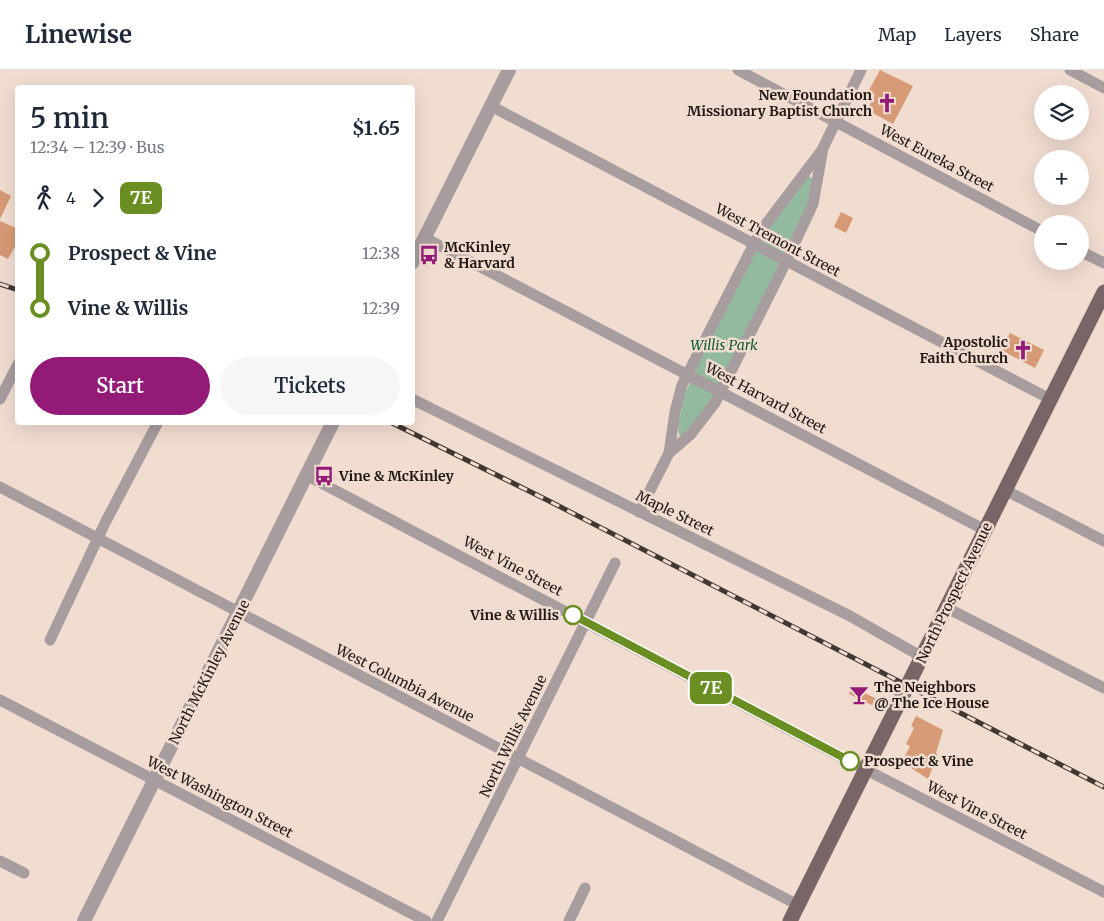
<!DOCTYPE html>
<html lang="en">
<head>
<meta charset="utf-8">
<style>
	body { margin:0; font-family:Merriweather,serif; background:#f6f6f7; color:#1f2937; height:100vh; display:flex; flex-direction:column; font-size:19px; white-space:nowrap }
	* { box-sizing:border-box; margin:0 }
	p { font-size:16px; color:#747a83 }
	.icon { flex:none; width:28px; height:28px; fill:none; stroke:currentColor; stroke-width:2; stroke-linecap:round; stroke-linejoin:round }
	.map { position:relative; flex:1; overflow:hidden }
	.details { position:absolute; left:15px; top:15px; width:400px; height:340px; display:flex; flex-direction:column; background:#fff; border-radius:5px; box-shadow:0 5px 20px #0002 }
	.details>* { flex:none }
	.badge { padding:0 10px; border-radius:8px; font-size:18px; line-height:32px }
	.controls { position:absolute; left:1034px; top:15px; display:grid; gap:10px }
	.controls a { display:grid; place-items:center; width:55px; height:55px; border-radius:50%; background:#fff; box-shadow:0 5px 20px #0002; font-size:25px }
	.map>.badge { position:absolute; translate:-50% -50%; box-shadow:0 0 0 2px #fff }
	.legs { display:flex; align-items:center; gap:8px; height:55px; padding:0 15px; font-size:16px }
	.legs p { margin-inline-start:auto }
	.headline { display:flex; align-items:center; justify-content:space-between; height:85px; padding:0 15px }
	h1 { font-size:28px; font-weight:600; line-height:38px }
	.button { display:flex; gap:10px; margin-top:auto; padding:10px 15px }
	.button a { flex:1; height:58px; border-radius:30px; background:#931b77; color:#fff; font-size:20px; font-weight:600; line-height:58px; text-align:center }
	.button a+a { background:#f6f6f7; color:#1f2937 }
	ul { padding:0 15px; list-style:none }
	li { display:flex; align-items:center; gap:18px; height:55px; font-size:19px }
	li i { display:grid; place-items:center; width:8px; height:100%; margin:0 6px; background:currentColor }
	li i::after { content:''; width:12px; height:12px; margin:-6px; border:4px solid; border-radius:50%; background:#fff }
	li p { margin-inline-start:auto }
	li:first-child i { background:linear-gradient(#0000 50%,currentColor 0) }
	li:last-child i { background:linear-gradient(currentColor 50%,#0000 0) }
	header { display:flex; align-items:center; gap:30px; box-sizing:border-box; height:70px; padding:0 25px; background:#fff; border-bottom:1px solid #e0e1e3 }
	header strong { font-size:24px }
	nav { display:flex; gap:28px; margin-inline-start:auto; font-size:18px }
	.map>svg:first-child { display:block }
	.green { fill:#93ba9e }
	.building { fill:#d79a76 }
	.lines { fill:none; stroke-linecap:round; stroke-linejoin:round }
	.minor { stroke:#a89d9e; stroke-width:11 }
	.tertiary { stroke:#a89d9e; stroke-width:14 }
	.primary { stroke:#786667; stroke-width:15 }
	.rail-casing { stroke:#403731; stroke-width:5 }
	.rail { stroke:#f1dcd0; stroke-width:3; stroke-dasharray:9; stroke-linecap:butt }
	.line-1-casing { stroke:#fff; stroke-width:11 }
	.line-1 { stroke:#6b8e23; stroke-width:8 }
	.stop-1-dot { fill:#fff; stroke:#6b8e23; stroke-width:2.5 }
	.labels { text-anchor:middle; stroke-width:5; stroke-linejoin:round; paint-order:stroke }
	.poi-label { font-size:14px; font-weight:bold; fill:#201915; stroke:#f1dcd0; text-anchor:start }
	.street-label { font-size:14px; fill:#201915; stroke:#f1dcd0 }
	.park-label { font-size:14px; font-style:italic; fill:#175d35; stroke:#f1dcd0 }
	.stop-label { font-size:14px; font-weight:bold; fill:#201915; stroke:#f1dcd0; text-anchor:end }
</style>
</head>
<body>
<header>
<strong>Linewise</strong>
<nav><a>Map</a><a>Layers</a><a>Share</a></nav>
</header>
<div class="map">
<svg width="1104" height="851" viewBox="0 0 1104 851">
	<rect width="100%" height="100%" fill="#f1dcd0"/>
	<!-- green -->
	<path class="green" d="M808 105 813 109 809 131 726 304 700 347 682 366 679 365 678 355 685 324 700 290 768 156Z"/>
	<!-- building -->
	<g class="building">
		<path d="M880 0 913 16 893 54 867 40 875 25 868 22Z"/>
		<path d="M0 120 11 126 0 149Z"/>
		<path d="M841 142 853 148 846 163 834 157Z"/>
		<path d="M0 151 18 159V171L8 189 0 185Z"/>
		<path d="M1010 263 1044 280 1035 298 1001 280Z"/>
		<path d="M852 617 881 631 878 638 849 624Z"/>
		<path d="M916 646 943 660 936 683 938 685 928 709 902 692 910 676 906 674 914 658 911 656Z"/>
	</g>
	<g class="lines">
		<!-- minor -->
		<g class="minor">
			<path d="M738 0 1042 161"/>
			<path d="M1070 0 1104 18"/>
			<path d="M491 36 1050 329"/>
			<path d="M425 168 985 460"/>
			<path d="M1080 181 1104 193"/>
			<path d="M0 329 18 294"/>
			<path d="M412 329 850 546 922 587"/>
			<path d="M669 383 675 342 682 315 760 162 822 80"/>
			<path d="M306 405 849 691 1104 822"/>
			<path d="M0 417 798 835"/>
			<path d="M1005 420 1104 471"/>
			<path d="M639 442 669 383 691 364 715 333 781 202 813 134 823 78 861 0"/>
			<path d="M947 538 1104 618"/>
			<path d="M50 570 105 453 158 352"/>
			<path d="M0 630 426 851"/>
			<path d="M0 791 24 803"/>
			<path d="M437 851 615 493"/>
			<path d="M569 851 585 818"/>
		</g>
		<!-- tertiary -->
		<g class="tertiary">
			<path d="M412 193 509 0"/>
			<path d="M84 851 333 352"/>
		</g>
		<!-- primary -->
		<path class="primary" d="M790 851 1104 222"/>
		<defs>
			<g id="rail">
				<path d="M0 214 18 220"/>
				<path d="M390 352 549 431 1104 717"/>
			</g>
		</defs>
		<!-- rail casing -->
		<use href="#rail" class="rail-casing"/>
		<!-- rail -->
		<use href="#rail" class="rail"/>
	</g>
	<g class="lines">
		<defs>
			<path id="line-1" d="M573 545 850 691"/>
		</defs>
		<!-- line-1 casing -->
		<use href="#line-1" class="line-1-casing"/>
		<!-- line-1 -->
		<use href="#line-1" class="line-1"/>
	</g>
	<!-- icons -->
	<defs>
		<symbol id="church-bare" viewBox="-9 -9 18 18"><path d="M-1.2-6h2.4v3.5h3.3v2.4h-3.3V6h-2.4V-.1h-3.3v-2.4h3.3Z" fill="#931b77" stroke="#f1dcd0" stroke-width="2.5" paint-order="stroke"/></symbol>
		<symbol id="bus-bare" viewBox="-9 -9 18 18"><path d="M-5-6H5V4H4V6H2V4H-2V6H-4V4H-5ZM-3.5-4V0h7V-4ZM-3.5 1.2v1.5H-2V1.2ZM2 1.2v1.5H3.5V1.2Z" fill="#931b77" stroke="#f1dcd0" stroke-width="2.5" paint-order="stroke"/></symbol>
		<symbol id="bar-bare" viewBox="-9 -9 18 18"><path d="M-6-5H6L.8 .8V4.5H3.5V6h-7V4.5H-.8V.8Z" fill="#931b77" stroke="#f1dcd0" stroke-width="2.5" paint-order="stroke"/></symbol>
	</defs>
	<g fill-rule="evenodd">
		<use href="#church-bare" x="873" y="19" width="28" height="28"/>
		<use href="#bus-bare" x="415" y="171" width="28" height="28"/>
		<use href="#church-bare" x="1009" y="266" width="28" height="28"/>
		<use href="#bus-bare" x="310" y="392" width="28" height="28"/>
		<use href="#bar-bare" x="845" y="611" width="28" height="28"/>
	</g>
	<!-- markers -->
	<g class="stop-1-dot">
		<circle cx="573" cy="545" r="9"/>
		<circle cx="850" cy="691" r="9"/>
	</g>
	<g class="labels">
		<!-- poi labels -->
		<g class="poi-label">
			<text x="872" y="30" text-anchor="end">New Foundation<tspan x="872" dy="16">Missionary Baptist Church</tspan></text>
			<text x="444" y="182">McKinley<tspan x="444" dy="16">&amp; Harvard</tspan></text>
			<text x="1008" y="277" text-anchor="end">Apostolic<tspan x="1008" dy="16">Faith Church</tspan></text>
			<text x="339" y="411">Vine &amp; McKinley</text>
			<text x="874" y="622">The Neighbors<tspan x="874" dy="16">@ The Ice House</tspan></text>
		</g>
		<!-- street labels -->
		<g class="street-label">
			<text transform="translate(937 88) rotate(28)" y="5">West Eureka Street</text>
			<text transform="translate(778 170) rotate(28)" y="5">West Tremont Street</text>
			<text transform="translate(766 328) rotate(28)" y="5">West Harvard Street</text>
			<text transform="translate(675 443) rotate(26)" y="5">Maple Street</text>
			<text transform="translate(513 496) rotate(28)" y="5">West Vine Street</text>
			<text transform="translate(954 523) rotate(-64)" y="5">North Prospect Avenue</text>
			<text transform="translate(209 602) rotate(-63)" y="5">North McKinley Avenue</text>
			<text transform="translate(405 613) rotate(27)" y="5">West Columbia Avenue</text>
			<text transform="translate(513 666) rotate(-64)" y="5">North Willis Avenue</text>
			<text transform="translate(220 727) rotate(27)" y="5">West Washington Street</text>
			<text transform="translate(977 740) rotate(27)" y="5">West Vine Street</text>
		</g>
		<!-- park labels -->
		<g class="park-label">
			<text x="724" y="280">Willis Park</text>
		</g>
		<!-- stop labels -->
		<g class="stop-label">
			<text x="559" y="550">Vine &amp; Willis</text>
			<text x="864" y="696" text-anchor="start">Prospect &amp; Vine</text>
		</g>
	</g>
</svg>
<div class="controls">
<a><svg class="icon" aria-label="layers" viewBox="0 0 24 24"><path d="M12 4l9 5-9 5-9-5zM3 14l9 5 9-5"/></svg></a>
<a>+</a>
<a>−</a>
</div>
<b class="badge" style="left:711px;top:618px;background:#6b8e23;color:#fff">7E</b>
<section class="details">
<div class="headline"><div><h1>5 min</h1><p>12:34 – 12:39 · Bus</p></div><b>$1.65</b></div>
<div class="legs"><svg class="icon" aria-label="walk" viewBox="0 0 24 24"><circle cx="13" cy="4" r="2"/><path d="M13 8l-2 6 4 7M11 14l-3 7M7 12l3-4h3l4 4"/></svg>4<svg class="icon" aria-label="forward" viewBox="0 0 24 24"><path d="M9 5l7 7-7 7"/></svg><b class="badge" style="background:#6b8e23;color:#fff">7E</b></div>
<ul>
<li><i style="color:#6b8e23"></i><b>Prospect &amp; Vine</b><p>12:38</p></li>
<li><i style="color:#6b8e23"></i><b>Vine &amp; Willis</b><p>12:39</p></li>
</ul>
<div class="button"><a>Start</a><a>Tickets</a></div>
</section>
</div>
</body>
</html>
